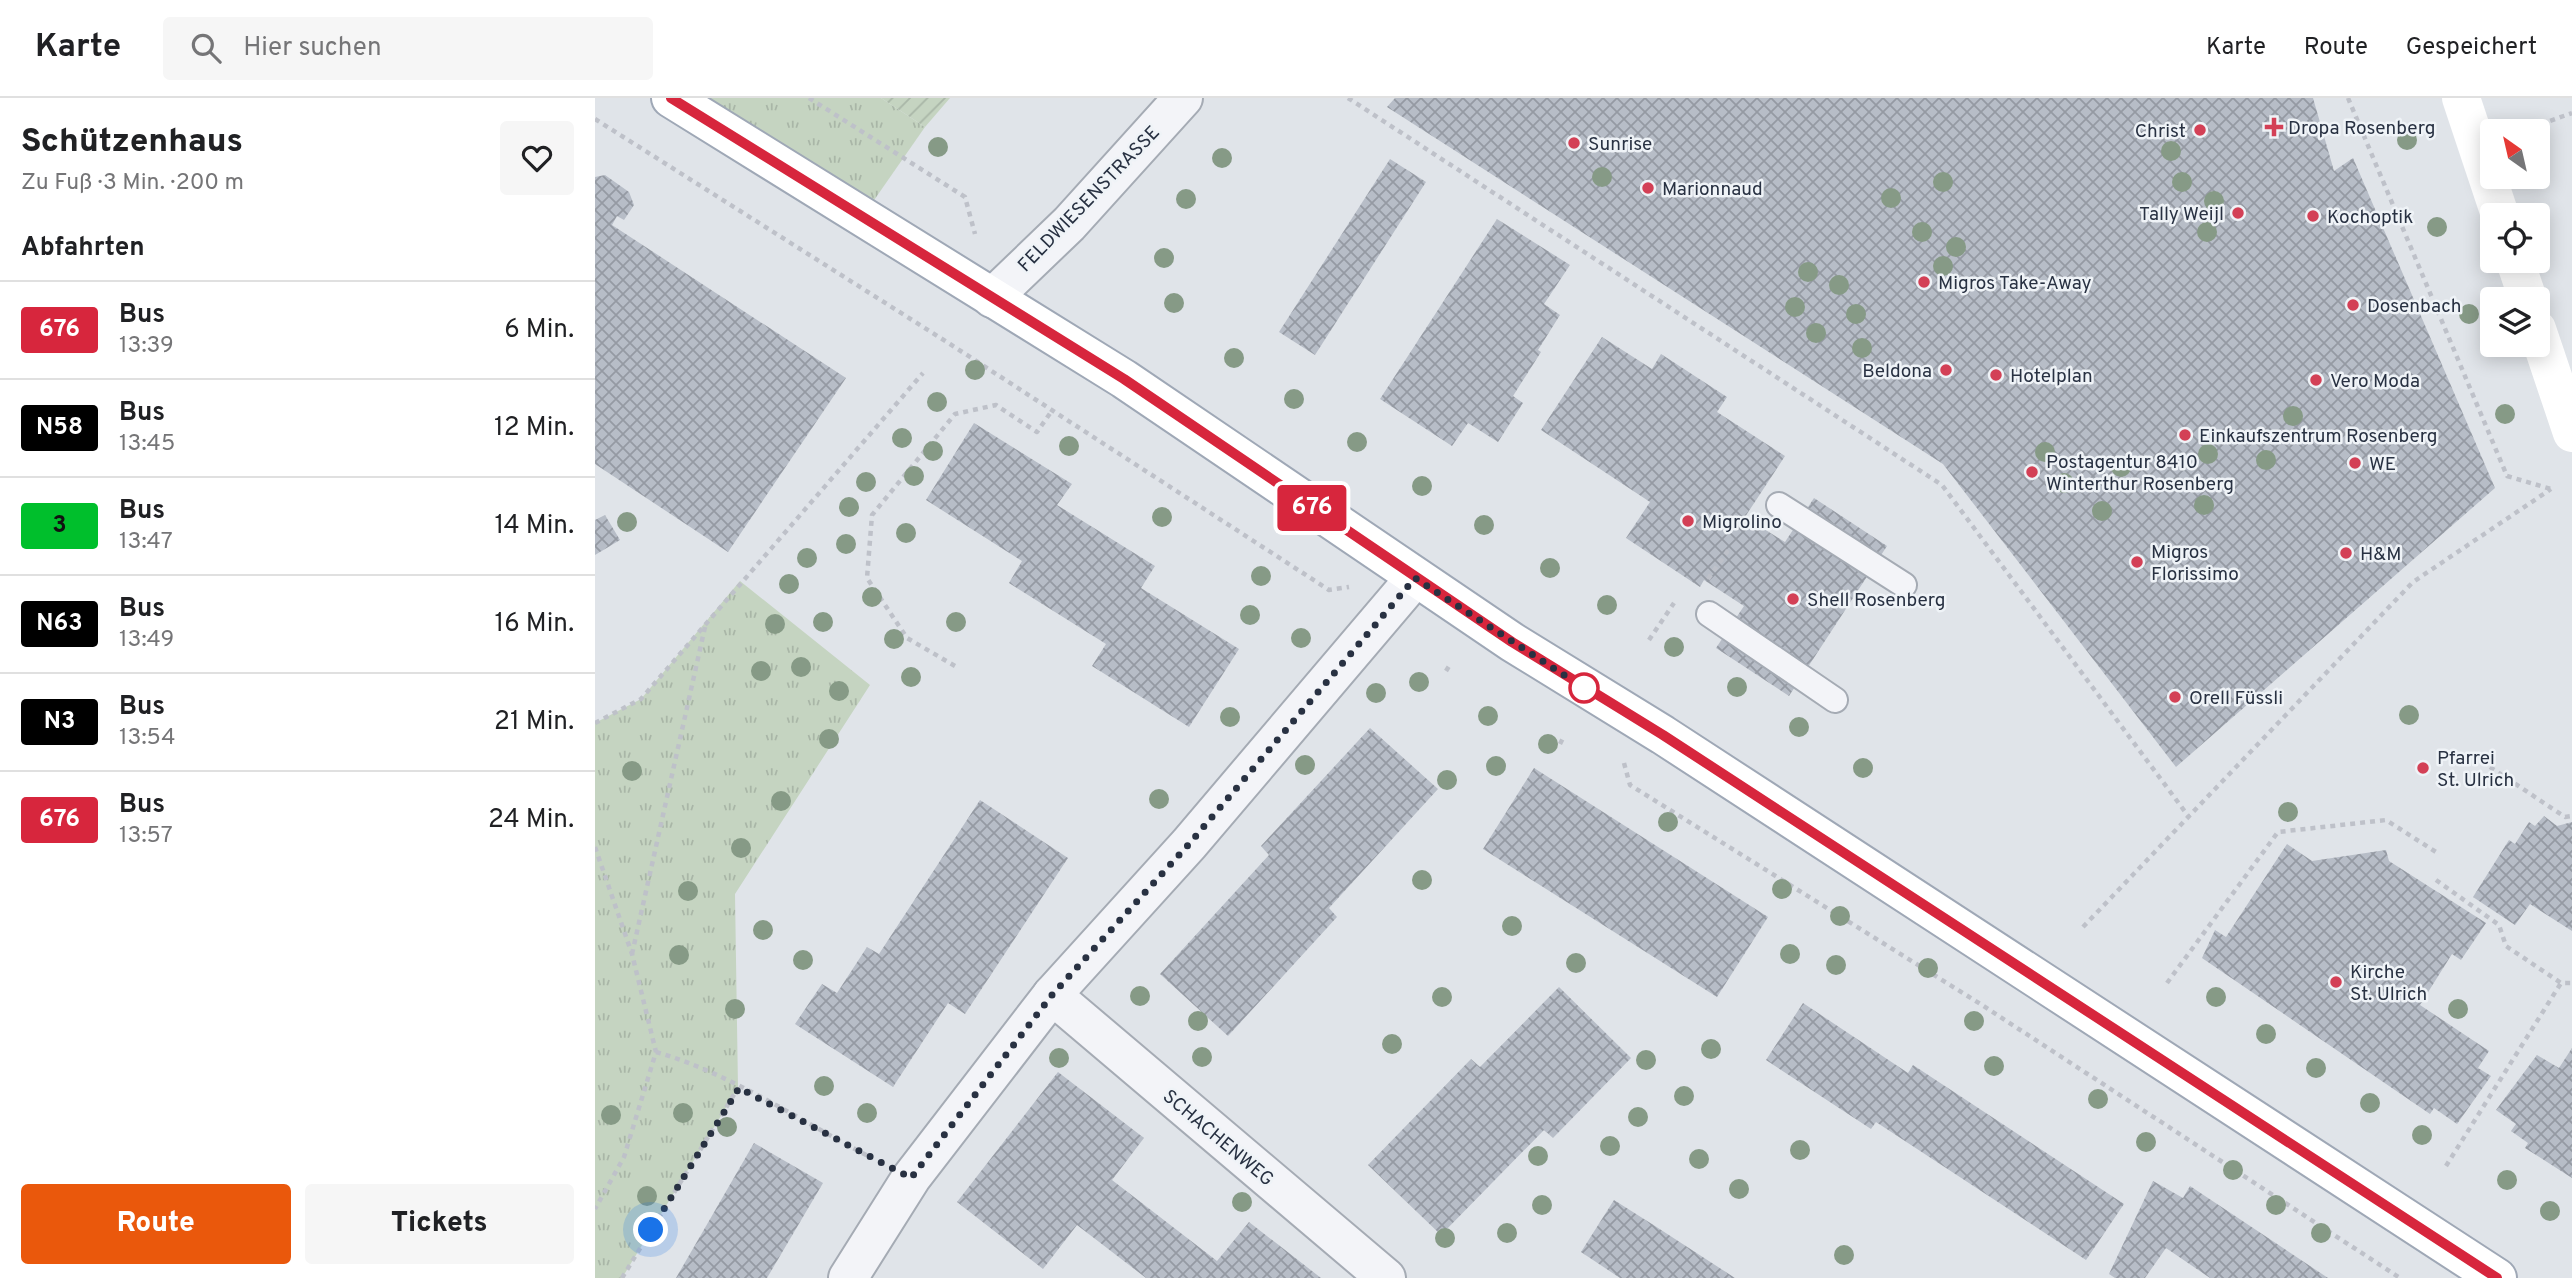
<!DOCTYPE html>
<html lang="de">
<head>
<meta charset="utf-8">
<style>
	body { margin:0; font-family:Overpass,sans-serif; background:#f6f6f6; color:#202124; height:100vh; display:flex; flex-direction:column; font-size:26px; white-space:nowrap }
	* { box-sizing:border-box; margin:0 }
	p { font-size:23px; color:#757577 }
	.icon { flex:none; width:38px; height:38px; fill:none; stroke:currentColor; stroke-width:2; stroke-linecap:round; stroke-linejoin:round }
	.map { position:relative; flex:1; overflow:hidden }
	.drawer { display:flex; flex-direction:column; background:#fff; width:595px }
	.drawer>* { flex:none }
	.badge { padding:0 14px; border-radius:5px; font-size:24px; line-height:46px }
	.needle { width:46px; rotate:326deg }
	.controls { position:absolute; left:1885px; top:21px; display:grid; gap:14px }
	.controls a { display:grid; place-items:center; width:70px; height:70px; border-radius:7px; background:#fff; box-shadow:0 4px 18px #0003; font-size:35px }
	.you { position:absolute; width:35px; height:35px; margin:-18px; border:5px solid #fff; border-radius:50%; background:#1a73e8; box-shadow:0 0 0 10px #1a73e833 }
	.map>.badge { position:absolute; translate:-50% -50%; box-shadow:0 0 0 4px #fff }
	h2 { padding:0 21px; font-size:26px; line-height:63px }
	.round { display:grid; place-items:center; flex:none; width:74px; height:74px; border-radius:7px; background:#f6f6f6 }
	.summary { display:flex; align-items:center; justify-content:space-between; height:119px; padding:0 21px }
	h1 { font-size:33px; font-weight:800; line-height:52px }
	.button { display:flex; gap:14px; margin-top:auto; padding:14px 21px }
	.button a { flex:1; height:80px; border-radius:7px; background:#ea580c; color:#fff; font-size:28px; font-weight:800; line-height:80px; text-align:center }
	.button a+a { background:#f6f6f6; color:#202124 }
	ul { padding:0; list-style:none }
	li { display:flex; align-items:center; gap:21px; height:98px; padding:0 21px; border-top:2px solid #e0e0e0 }
	li div { flex:1 }
	li b { display:block; font-size:26px }
	li em { font-style:normal }
	li .badge { min-width:77px; font-weight:700; text-align:center }
	header { display:flex; align-items:center; gap:42px; box-sizing:border-box; height:98px; padding:0 35px; background:#fff; border-bottom:2px solid #e0e0e0 }
	header strong { font-size:33px }
	nav { display:flex; gap:38px; margin-inline-start:auto; font-size:24px }
	.search { width:490px; height:63px; background:#f6f6f6; display:flex; align-items:center; gap:18px; box-sizing:border-box; padding:0 24px; border-radius:7px; color:#757577; font-size:26px }
	main { display:flex; flex:1; min-height:0 }
	.map>svg:first-child { display:block }
	.grass { fill:url(#grass-tufts) }
	.garden { fill:url(#garden-furrows) }
	.building { fill:url(#building-cross-hatch) }
	.lines { fill:none; stroke-linecap:round; stroke-linejoin:round }
	.lane-casing { stroke:#a5abb4; stroke-width:28 }
	.street-casing { stroke:#a5abb4; stroke-width:42 }
	.primary-casing { stroke:#9fa8b6; stroke-width:42 }
	.path { stroke:#bec1c9; stroke-width:4.5; stroke-dasharray:5 5; stroke-linecap:butt }
	.lane { stroke:#f3f4f8; stroke-width:24 }
	.street { stroke:#f3f4f8; stroke-width:38 }
	.secondary { stroke:#fff; stroke-width:38 }
	.primary { stroke:#fff; stroke-width:38 }
	.tree { fill:#869a86 }
	.line-casing { stroke:#fff; stroke-width:16 }
	.line { stroke:#d7263d; stroke-width:10 }
	.walk { stroke:#283142; stroke-width:7; stroke-dasharray:0 12.6 }
	.poi-dot { fill:#d34056; stroke:#eff3f7; stroke-width:2.5 }
	.stop-dot { fill:#fff; stroke:#d7263d; stroke-width:3.5 }
	.labels { text-anchor:middle; stroke-width:5; stroke-linejoin:round; paint-order:stroke }
	.poi-label { font-size:19px; fill:#283142; stroke:#eff3f7; text-anchor:start }
	.street-label { font-size:19px; fill:#283142; stroke:#eff3f7 }
</style>
</head>
<body>
<header>
<strong>Karte</strong>
<div class="search"><svg class="icon" aria-label="search" viewBox="0 0 24 24"><circle cx="10" cy="10" r="6"/><path d="M15 15l6 6"/></svg>Hier suchen</div>
<nav><a>Karte</a><a>Route</a><a>Gespeichert</a></nav>
</header>
<main>
<section class="drawer">
<div class="summary"><div><h1>Schützenhaus</h1><p>Zu Fuß · 3 Min. · 200 m</p></div><a class="round"><svg class="icon" aria-label="heart" viewBox="0 0 24 24"><path d="M12 20l-8-8c-3-5 5-10 8-4 3-6 11-1 8 4z"/></svg></a></div>
<h2>Abfahrten</h2>
<ul>
<li><span class="badge" style="background:#d7263d;color:#fff">676</span><div><b>Bus</b><p>13:39</p></div><em>6 Min.</em></li>
<li><span class="badge" style="background:#000;color:#fff">N58</span><div><b>Bus</b><p>13:45</p></div><em>12 Min.</em></li>
<li><span class="badge" style="background:#00bf2c;color:#111">3</span><div><b>Bus</b><p>13:47</p></div><em>14 Min.</em></li>
<li><span class="badge" style="background:#000;color:#fff">N63</span><div><b>Bus</b><p>13:49</p></div><em>16 Min.</em></li>
<li><span class="badge" style="background:#000;color:#fff">N3</span><div><b>Bus</b><p>13:54</p></div><em>21 Min.</em></li>
<li><span class="badge" style="background:#d7263d;color:#fff">676</span><div><b>Bus</b><p>13:57</p></div><em>24 Min.</em></li>
</ul>
<div class="button"><a>Route</a><a>Tickets</a></div>
</section>
<div class="map">
<svg width="1977" height="1180" viewBox="0 0 1977 1180">
	<defs>
		<pattern id="grass-tufts" width="24" height="20" patternUnits="userSpaceOnUse" patternTransform="scale(1.75)"><rect width="24" height="20" fill="#c5d4c1"/><path d="M3 7l-1-3M5 7V3M7 7l1-3M15 17l-1-3M17 17v-4M19 17l1-3" fill="none" stroke="#a9b6a7"/></pattern>
		<pattern id="garden-furrows" width="10" height="10" patternUnits="userSpaceOnUse" patternTransform="scale(1.75)"><rect width="10" height="10" fill="#c5d4c1"/><path d="M-1 1l2-2M0 10L10 0M9 11l2-2" fill="none" stroke="#a9b6a7"/></pattern>
		<pattern id="building-cross-hatch" width="8" height="8" patternUnits="userSpaceOnUse" patternTransform="scale(1.75)"><rect width="8" height="8" fill="#b7bdc7"/><path d="M0 0l8 8M0 8l8-8" fill="none" stroke="#959aa3"/></pattern>
	</defs>
	<rect width="100%" height="100%" fill="#e0e4e9"/>
	<!-- grass -->
	<g class="grass">
		<path d="M76 0H286L330 29 268 118Z"/>
		<path d="M145 483 275 587 140 796 143 990 27 1180H0V625L46 601Z"/>
	</g>
	<!-- garden -->
	<path class="garden" d="M286 0H355L330 29Z"/>
	<!-- building -->
	<g class="building">
		<path d="M800 0H1718L1739 73 1758 60 1900 390 1581 669 1348 366 792 9Z"/>
		<path d="M795 61 831 84 720 257 684 234Z"/>
		<path d="M10 77 34 94 39 107 29 122 22 118 17 127 251 280 133 454 0 366V79Z"/>
		<path d="M902 121 975 167 949 206 965 217 943 252 946 254 918 298 928 305 903 344 873 325 857 348 785 301Z"/>
		<path d="M1007 239 1057 271 1066 256 1132 299 1122 314 1190 358 1150 419 1190 444 1219 400 1292 448 1194 598 1121 550 1149 508 1109 482 1105 489 1031 440 1055 404 946 332Z"/>
		<path d="M379 325 477 386 462 407 560 468 546 490 644 551 594 629 497 568 511 546 414 485 427 463 331 402Z"/>
		<path d="M10 417 25 442 0 457V422Z"/>
		<path d="M775 630 843 691 734 810 742 819 633 938 565 876 674 757 666 748Z"/>
		<path d="M939 670 1173 819 1122 899 888 751Z"/>
		<path d="M385 702 473 760 370 916 353 905 298 989 200 926 227 886 242 895 272 849 284 856Z"/>
		<path d="M1949 718 1962 728 1977 724V833L1935 806 1920 827 1878 799 1914 742 1920 746 1934 724 1940 728Z"/>
		<path d="M1692 746 1717 763 1791 752 1794 763 1891 825 1866 862 1857 856 1825 907 1894 953 1883 970 1896 978 1862 1026 1839 1010 1835 1016 1607 860 1620 832 1631 839Z"/>
		<path d="M964 889 1036 960 958 1040 949 1032 846 1137 773 1067 876 961 885 969Z"/>
		<path d="M1208 905 1313 975 1318 967 1529 1106 1491 1162 1281 1024 1276 1031 1171 962Z"/>
		<path d="M1977 950V1080L1930 1050 1933 1045 1916 1033 1921 1026 1901 1012 1942 957 1964 970Z"/>
		<path d="M463 974 549 1040 517 1082 622 1163 654 1124 726 1180H551L482 1127 448 1171 362 1104Z"/>
		<path d="M159 1045 228 1085 172 1180H81Z"/>
		<path d="M1558 1083 1588 1100 1595 1088 1733 1180H1615L1571 1150 1550 1180H1520L1514 1176Z"/>
		<path d="M1019 1102 1060 1128 1140 1180H1025L986 1154Z"/>
	</g>
	<g class="lines">
		<defs>
			<g id="lane">
				<path d="M1184 407 1309 487"/>
				<path d="M1114 516 1240 602"/>
			</g>
			<g id="street">
				<path d="M397 200 474 126 588 0"/>
				<path d="M457 897 791 1180"/>
				<path d="M253 1180 316 1080 457 897 594 746 820 480"/>
			</g>
			<path id="primary" d="M76 0 529 281 917 544 1068 637 1902 1180"/>
		</defs>
		<!-- lane casing -->
		<use href="#lane" class="lane-casing"/>
		<!-- street casing -->
		<use href="#street" class="street-casing"/>
		<!-- primary casing -->
		<use href="#primary" class="primary-casing"/>
		<!-- path -->
		<g class="path">
			<path d="M214 0 370 99 380 136"/>
			<path d="M753 0 1347 387 1594 719"/>
			<path d="M1753 0 1912 378 1956 391"/>
			<path d="M0 21 355 246 734 492 754 489"/>
			<path d="M1927 33 1977 15"/>
			<path d="M1113 481 1132 454 1129 453"/>
			<path d="M1054 542 1079 505"/>
			<path d="M360 568 312 540 272 480 277 417 360 316 401 307 442 334 456 314"/>
			<path d="M851 573 856 565"/>
			<path d="M0 625 46 601 328 275"/>
			<path d="M965 646 969 638"/>
			<path d="M1029 665 1035 687 1387 907 1805 1180"/>
			<path d="M1895 669 1970 719 1977 718"/>
			<path d="M0 749 37 856 61 954 29 1059 0 1111"/>
			<path d="M1841 782 1904 827 1911 848 1966 885H1977"/>
			<path d="M1488 829 1818 484 1956 391"/>
			<path d="M37 856 110 529"/>
			<path d="M1572 885 1683 734 1791 722 1841 754"/>
			<path d="M61 954C135 975 209 1025 277 1060"/>
			<path d="M1851 1068 1966 885"/>
			<path d="M27 1180 143 990"/>
		</g>
		<!-- lane -->
		<use href="#lane" class="lane"/>
		<!-- street -->
		<use href="#street" class="street"/>
		<!-- secondary -->
		<g class="secondary">
			<path d="M1866 0 1905 117"/>
			<path d="M1920 163 1933 201"/>
			<path d="M1942 231 1977 335"/>
		</g>
		<!-- primary -->
		<use href="#primary" class="primary"/>
	</g>
	<!-- trees -->
	<g class="tree">
		<circle cx="1812" cy="42" r="10"/>
		<circle cx="343" cy="49" r="10"/>
		<circle cx="1576" cy="53" r="10"/>
		<circle cx="627" cy="60" r="10"/>
		<circle cx="1007" cy="79" r="10"/>
		<circle cx="1348" cy="84" r="10"/>
		<circle cx="1587" cy="84" r="10"/>
		<circle cx="1296" cy="100" r="10"/>
		<circle cx="591" cy="101" r="10"/>
		<circle cx="1619" cy="103" r="10"/>
		<circle cx="1842" cy="129" r="10"/>
		<circle cx="1327" cy="134" r="10"/>
		<circle cx="1612" cy="134" r="10"/>
		<circle cx="1361" cy="149" r="10"/>
		<circle cx="569" cy="160" r="10"/>
		<circle cx="1348" cy="168" r="10"/>
		<circle cx="1213" cy="174" r="10"/>
		<circle cx="1244" cy="187" r="10"/>
		<circle cx="579" cy="205" r="10"/>
		<circle cx="1200" cy="209" r="10"/>
		<circle cx="1261" cy="216" r="10"/>
		<circle cx="1874" cy="216" r="10"/>
		<circle cx="1221" cy="235" r="10"/>
		<circle cx="1267" cy="250" r="10"/>
		<circle cx="639" cy="260" r="10"/>
		<circle cx="380" cy="272" r="10"/>
		<circle cx="699" cy="301" r="10"/>
		<circle cx="342" cy="304" r="10"/>
		<circle cx="1910" cy="316" r="10"/>
		<circle cx="1698" cy="318" r="10"/>
		<circle cx="307" cy="340" r="10"/>
		<circle cx="762" cy="344" r="10"/>
		<circle cx="474" cy="348" r="10"/>
		<circle cx="338" cy="353" r="10"/>
		<circle cx="1450" cy="354" r="10"/>
		<circle cx="1613" cy="356" r="10"/>
		<circle cx="1671" cy="362" r="10"/>
		<circle cx="1526" cy="369" r="10"/>
		<circle cx="319" cy="378" r="10"/>
		<circle cx="271" cy="384" r="10"/>
		<circle cx="1469" cy="385" r="10"/>
		<circle cx="827" cy="388" r="10"/>
		<circle cx="1609" cy="407" r="10"/>
		<circle cx="254" cy="409" r="10"/>
		<circle cx="1507" cy="413" r="10"/>
		<circle cx="567" cy="419" r="10"/>
		<circle cx="32" cy="424" r="10"/>
		<circle cx="889" cy="427" r="10"/>
		<circle cx="311" cy="435" r="10"/>
		<circle cx="251" cy="446" r="10"/>
		<circle cx="212" cy="460" r="10"/>
		<circle cx="955" cy="470" r="10"/>
		<circle cx="666" cy="478" r="10"/>
		<circle cx="194" cy="486" r="10"/>
		<circle cx="277" cy="499" r="10"/>
		<circle cx="1012" cy="507" r="10"/>
		<circle cx="655" cy="517" r="10"/>
		<circle cx="228" cy="524" r="10"/>
		<circle cx="361" cy="524" r="10"/>
		<circle cx="180" cy="526" r="10"/>
		<circle cx="706" cy="540" r="10"/>
		<circle cx="299" cy="541" r="10"/>
		<circle cx="1079" cy="549" r="10"/>
		<circle cx="206" cy="569" r="10"/>
		<circle cx="166" cy="573" r="10"/>
		<circle cx="316" cy="579" r="10"/>
		<circle cx="824" cy="584" r="10"/>
		<circle cx="1142" cy="589" r="10"/>
		<circle cx="244" cy="593" r="10"/>
		<circle cx="781" cy="595" r="10"/>
		<circle cx="1814" cy="617" r="10"/>
		<circle cx="893" cy="618" r="10"/>
		<circle cx="635" cy="619" r="10"/>
		<circle cx="1204" cy="629" r="10"/>
		<circle cx="234" cy="641" r="10"/>
		<circle cx="953" cy="646" r="10"/>
		<circle cx="710" cy="667" r="10"/>
		<circle cx="901" cy="668" r="10"/>
		<circle cx="1268" cy="670" r="10"/>
		<circle cx="37" cy="673" r="10"/>
		<circle cx="852" cy="682" r="10"/>
		<circle cx="564" cy="701" r="10"/>
		<circle cx="186" cy="703" r="10"/>
		<circle cx="1693" cy="714" r="10"/>
		<circle cx="1073" cy="724" r="10"/>
		<circle cx="146" cy="750" r="10"/>
		<circle cx="827" cy="782" r="10"/>
		<circle cx="1187" cy="791" r="10"/>
		<circle cx="93" cy="793" r="10"/>
		<circle cx="1245" cy="818" r="10"/>
		<circle cx="917" cy="828" r="10"/>
		<circle cx="168" cy="832" r="10"/>
		<circle cx="1195" cy="856" r="10"/>
		<circle cx="84" cy="857" r="10"/>
		<circle cx="208" cy="862" r="10"/>
		<circle cx="981" cy="865" r="10"/>
		<circle cx="1241" cy="867" r="10"/>
		<circle cx="1333" cy="870" r="10"/>
		<circle cx="545" cy="898" r="10"/>
		<circle cx="847" cy="899" r="10"/>
		<circle cx="1621" cy="899" r="10"/>
		<circle cx="140" cy="911" r="10"/>
		<circle cx="1863" cy="911" r="10"/>
		<circle cx="603" cy="923" r="10"/>
		<circle cx="1379" cy="923" r="10"/>
		<circle cx="1671" cy="936" r="10"/>
		<circle cx="797" cy="946" r="10"/>
		<circle cx="1116" cy="951" r="10"/>
		<circle cx="607" cy="959" r="10"/>
		<circle cx="464" cy="960" r="10"/>
		<circle cx="1051" cy="962" r="10"/>
		<circle cx="1399" cy="968" r="10"/>
		<circle cx="1721" cy="970" r="10"/>
		<circle cx="229" cy="988" r="10"/>
		<circle cx="1089" cy="998" r="10"/>
		<circle cx="1503" cy="1001" r="10"/>
		<circle cx="1775" cy="1005" r="10"/>
		<circle cx="88" cy="1015" r="10"/>
		<circle cx="272" cy="1015" r="10"/>
		<circle cx="16" cy="1017" r="10"/>
		<circle cx="1043" cy="1019" r="10"/>
		<circle cx="132" cy="1029" r="10"/>
		<circle cx="1827" cy="1037" r="10"/>
		<circle cx="1551" cy="1044" r="10"/>
		<circle cx="1015" cy="1048" r="10"/>
		<circle cx="1205" cy="1052" r="10"/>
		<circle cx="943" cy="1058" r="10"/>
		<circle cx="1104" cy="1061" r="10"/>
		<circle cx="1638" cy="1072" r="10"/>
		<circle cx="1912" cy="1082" r="10"/>
		<circle cx="1144" cy="1091" r="10"/>
		<circle cx="52" cy="1098" r="10"/>
		<circle cx="647" cy="1104" r="10"/>
		<circle cx="947" cy="1107" r="10"/>
		<circle cx="1681" cy="1107" r="10"/>
		<circle cx="1955" cy="1113" r="10"/>
		<circle cx="912" cy="1135" r="10"/>
		<circle cx="1726" cy="1135" r="10"/>
		<circle cx="850" cy="1140" r="10"/>
		<circle cx="1249" cy="1157" r="10"/>
	</g>
	<g class="lines">
		<defs>
			<path id="line" d="M76 0 529 281 917 544 1068 637 1902 1180"/>
		</defs>
		<!-- line casing -->
		<use href="#line" class="line-casing"/>
		<!-- line -->
		<use href="#line" class="line"/>
		<!-- walk -->
		<path class="walk" d="M56 1132 144 990 316 1080 457 897 594 746 820 480 989 590"/>
	</g>
	<!-- markers -->
	<g class="poi-dot">
		<path d="M1675.5 18.5h7v7h7v7h-7v7h-7v-7h-7v-7h7z"/>
		<circle cx="1605" cy="32" r="7"/>
		<circle cx="979" cy="45" r="7"/>
		<circle cx="1053" cy="90" r="7"/>
		<circle cx="1643" cy="115" r="7"/>
		<circle cx="1718" cy="118" r="7"/>
		<circle cx="1329" cy="184" r="7"/>
		<circle cx="1758" cy="207" r="7"/>
		<circle cx="1351" cy="272" r="7"/>
		<circle cx="1401" cy="277" r="7"/>
		<circle cx="1721" cy="282" r="7"/>
		<circle cx="1590" cy="337" r="7"/>
		<circle cx="1760" cy="365" r="7"/>
		<circle cx="1437" cy="374" r="7"/>
		<circle cx="1093" cy="423" r="7"/>
		<circle cx="1751" cy="455" r="7"/>
		<circle cx="1542" cy="464" r="7"/>
		<circle cx="1198" cy="501" r="7"/>
		<circle cx="1580" cy="599" r="7"/>
		<circle cx="1828" cy="670" r="7"/>
		<circle cx="1741" cy="884" r="7"/>
	</g>
	<circle class="stop-dot" cx="989" cy="590" r="14"/>
	<g class="labels">
		<!-- poi labels -->
		<g class="poi-label">
			<text x="1693" y="36">Dropa Rosenberg</text>
			<text x="1591" y="39" text-anchor="end">Christ</text>
			<text x="993" y="52">Sunrise</text>
			<text x="1067" y="97">Marionnaud</text>
			<text x="1629" y="122" text-anchor="end">Tally Weijl</text>
			<text x="1732" y="125">Kochoptik</text>
			<text x="1343" y="191">Migros Take-Away</text>
			<text x="1772" y="214">Dosenbach</text>
			<text x="1337" y="279" text-anchor="end">Beldona</text>
			<text x="1415" y="284">Hotelplan</text>
			<text x="1735" y="289">Vero Moda</text>
			<text x="1604" y="344">Einkaufszentrum Rosenberg</text>
			<text x="1451" y="370">Postagentur 8410<tspan x="1451" dy="22">Winterthur Rosenberg</tspan></text>
			<text x="1774" y="372">WE</text>
			<text x="1107" y="430">Migrolino</text>
			<text x="1556" y="460">Migros<tspan x="1556" dy="22">Florissimo</tspan></text>
			<text x="1765" y="462">H&amp;M</text>
			<text x="1212" y="508">Shell Rosenberg</text>
			<text x="1594" y="606">Orell Füssli</text>
			<text x="1842" y="666">Pfarrei<tspan x="1842" dy="22">St. Ulrich</tspan></text>
			<text x="1755" y="880">Kirche<tspan x="1755" dy="22">St. Ulrich</tspan></text>
		</g>
		<!-- street labels -->
		<g class="street-label">
			<text transform="translate(493 100) rotate(-46)" y="7">FELDWIESENSTRASSE</text>
			<text transform="translate(624 1039) rotate(40)" y="7">SCHACHENWEG</text>
		</g>
	</g>
</svg>
<div class="controls">
<a><svg class="needle" viewBox="-14 -14 28 28"><path d="M0-13l5 13h-10z" fill="#e53935"/><path d="M0 13l5-13h-10z" fill="#757577"/></svg></a>
<a><svg class="icon" aria-label="locate" viewBox="0 0 24 24"><circle cx="12" cy="12" r="6"/><path d="M12 2v4M12 18v4M2 12h4M18 12h4"/></svg></a>
<a><svg class="icon" aria-label="layers" viewBox="0 0 24 24"><path d="M12 4l9 5-9 5-9-5zM3 14l9 5 9-5"/></svg></a>
</div>
<div class="you" style="left:56px;top:1132px"></div>
<b class="badge" style="left:717px;top:410px;background:#d7263d;color:#fff">676</b>
</div>
</main>
</body>
</html>
